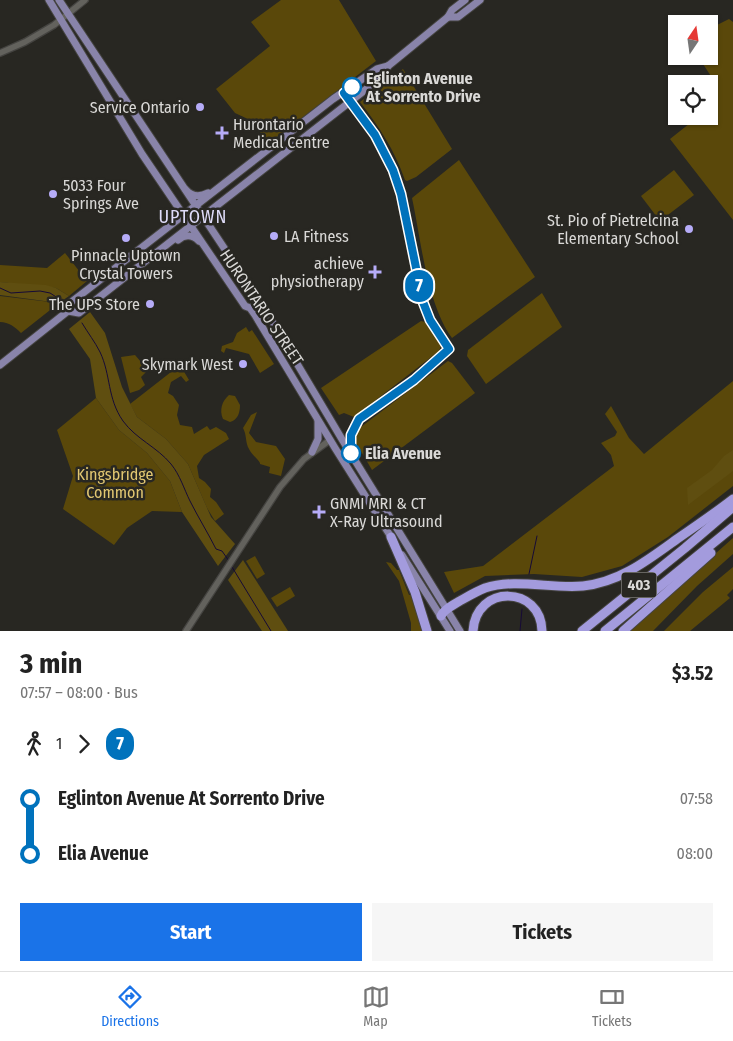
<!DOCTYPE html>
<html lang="en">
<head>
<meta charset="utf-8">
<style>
	body { margin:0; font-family:"Fira Sans Condensed",sans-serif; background:#f6f6f6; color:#222; height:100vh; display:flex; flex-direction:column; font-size:19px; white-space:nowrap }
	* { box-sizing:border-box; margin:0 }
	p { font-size:16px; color:#767676 }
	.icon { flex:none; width:28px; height:28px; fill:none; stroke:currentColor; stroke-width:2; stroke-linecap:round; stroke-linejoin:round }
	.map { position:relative; height:631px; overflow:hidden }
	.drawer { display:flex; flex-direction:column; background:#fff; flex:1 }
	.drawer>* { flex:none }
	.badge { padding:0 10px; border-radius:16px; font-size:18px; line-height:32px }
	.needle { width:32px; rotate:13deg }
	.buttons { position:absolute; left:668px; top:15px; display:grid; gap:10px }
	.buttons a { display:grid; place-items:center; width:50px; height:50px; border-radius:0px; background:#fff; box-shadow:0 1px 4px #0004; font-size:25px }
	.map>.badge { position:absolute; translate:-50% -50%; box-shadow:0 0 0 2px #fff }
	.legs { display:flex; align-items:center; gap:8px; height:55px; padding:0 20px; font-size:16px }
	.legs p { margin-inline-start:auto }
	.head { display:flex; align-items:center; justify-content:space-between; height:85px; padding:0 20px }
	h1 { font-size:28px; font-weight:700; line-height:38px }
	.action { display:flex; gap:10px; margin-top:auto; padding:10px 20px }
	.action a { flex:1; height:58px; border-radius:0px; background:#1a73e8; color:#fff; font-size:20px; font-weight:700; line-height:58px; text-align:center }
	.action a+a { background:#f6f6f6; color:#222 }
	ul { padding:0 20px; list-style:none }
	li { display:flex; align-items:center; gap:18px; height:55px; font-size:19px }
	li i { display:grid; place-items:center; width:8px; height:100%; margin:0 6px; background:currentColor }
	li i::after { content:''; width:12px; height:12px; margin:-6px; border:4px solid; border-radius:50%; background:#fff }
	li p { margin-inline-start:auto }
	li:first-child i { background:linear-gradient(#0000 50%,currentColor 0) }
	li:last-child i { background:linear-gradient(currentColor 50%,#0000 0) }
	.menu { display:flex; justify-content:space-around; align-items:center; height:70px; border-top:1px solid #e0e0e0; background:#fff; font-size:14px; color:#767676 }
	.menu a { display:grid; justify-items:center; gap:2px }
	.menu .selected { color:#1a73e8 }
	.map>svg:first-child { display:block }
	.green { fill:#5a480a }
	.forest { fill:#5f4e10 }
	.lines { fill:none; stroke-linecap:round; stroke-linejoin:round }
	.stream { stroke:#160a36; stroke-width:1 }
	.minor-casing { stroke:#454441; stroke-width:8 }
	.major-casing { stroke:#454441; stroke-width:9 }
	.highway-casing { stroke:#454441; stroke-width:11 }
	.minor { stroke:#63625d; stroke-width:5.5 }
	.major { stroke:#8984aa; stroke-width:7 }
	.highway { stroke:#a39bdd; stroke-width:9 }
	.line-1-casing { stroke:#fff; stroke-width:11 }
	.line-1 { stroke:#0072bc; stroke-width:8 }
	.stop-1-dot { fill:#fff; stroke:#0072bc; stroke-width:2.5 }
	.poi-dot { fill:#b6acf8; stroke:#282722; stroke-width:2 }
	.labels { text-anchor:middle; stroke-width:5; stroke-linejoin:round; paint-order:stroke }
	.shield { fill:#282722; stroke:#a5a4a1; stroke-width:1 }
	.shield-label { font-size:15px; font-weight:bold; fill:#dad9d7 }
	.stop-label { font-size:16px; font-weight:bold; fill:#dad9d7; stroke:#282722; text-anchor:start }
	.poi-label { font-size:16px; fill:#dad9d7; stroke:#282722; text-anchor:end }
	.street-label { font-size:16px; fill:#dad9d7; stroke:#282722 }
	.park-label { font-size:16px; fill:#e2c771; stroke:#282722 }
	.neighbourhood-label { font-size:18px; letter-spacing:1px; fill:#dfdcf9; stroke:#282722 }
</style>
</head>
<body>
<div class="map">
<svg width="733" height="631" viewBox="0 0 733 631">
	<rect width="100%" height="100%" fill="#282722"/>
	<!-- green -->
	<g class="green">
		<path d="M281 0H339L376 61 269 143 250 120 235 113 216 89 270 46 251 22Z"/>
		<path d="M729 19 733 22V220L670 139 699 116H709C709 104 713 108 716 99 721 86 704 67 698 56H709V29Z"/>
		<path d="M403 69 452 149 416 177 407 181 405 180C394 149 380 128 360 102Z"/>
		<path d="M459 160 535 277 452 338C427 304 421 240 412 198Z"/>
		<path d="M674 170 694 195 660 221 641 196Z"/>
		<path d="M65 253 87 281 69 296 56 288 0 282V265L47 268Z"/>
		<path d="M542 293 562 327 486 384 467 356 468 350Z"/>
		<path d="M0 296 59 303 21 333C15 327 9 322 0 322Z"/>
		<path d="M421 321 425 322 441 346 439 351 354 417 344 413 339 415 321 388Z"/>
		<path d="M246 327 249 332 252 330 274 364 260 373 249 354 226 348 224 353 221 351 222 346 233 342 237 333Z"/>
		<path d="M135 355 148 370 141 377 145 385 139 390 130 393 121 357Z"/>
		<path d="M448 361 452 363 475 393 372 470 355 441 357 430Z"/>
		<path d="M180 365 189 380 186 382 181 376 171 382 168 393 173 396 179 405 177 415 180 425 192 427 194 434 207 426 210 430 216 427 226 433 229 439 204 455 197 466 199 478 205 482 211 489 210 497 216 502 224 514 215 521 207 508 188 464 166 439 137 417 130 404Z"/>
		<path d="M733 381V486L668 537 622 566 582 577 534 574 485 576 454 593 444 572 483 566 614 466 611 455 601 443 615 436 617 432 605 414 611 406 629 438 644 454Z"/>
		<path d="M229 395 235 396 240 405C240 412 238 420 230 422L223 419C219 410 222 401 229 395Z"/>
		<path d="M96 398 119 430 147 453 170 481 182 512 152 511 127 528 114 545 63 509 73 476 57 430Z"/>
		<path d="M257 412 249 433 256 442 276 446 285 459 281 476 269 473 270 467 260 464V463C257 458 251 454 249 449 245 442 247 435 243 428L251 415Z"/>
		<path d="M733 538V554L697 586 653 631H628Z"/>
		<path d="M255 556 265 574 257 579 246 561Z"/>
		<path d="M386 562 391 563 397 570H399L409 595 412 594 423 631H411V623L399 581Z"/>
		<path d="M733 567V589L727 595 730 598 690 631H664L703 592Z"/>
		<path d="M290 587 295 596 277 607 271 598Z"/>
	</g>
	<!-- forest -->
	<g class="forest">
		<path d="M0 282 46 285 56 288 69 296 59 303 0 295Z"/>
		<path d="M90 312 105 333 122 387 137 417 166 439 188 464 211 517 235 544 218 566 182 512 170 481 147 453 119 430 96 398 90 359 69 329Z"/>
		<path d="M733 450V471L688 505 687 488 712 470 724 456Z"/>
		<path d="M243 560 288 631H262L228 580Z"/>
	</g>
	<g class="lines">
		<!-- stream -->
		<g class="stream">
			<path d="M0 288 11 293 40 291 50 293 61 300"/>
			<path d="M82 323C88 333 95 342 100 352 111 375 107 398 123 421 136 439 157 447 171 464 180 475 184 489 190 501 198 517 208 533 216 549L222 551 229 561"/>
			<path d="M232 567 271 631"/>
			<path d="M529 574 537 536"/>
			<path d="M520 631 522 609"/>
		</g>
		<defs>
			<g id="minor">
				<path d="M0 53 25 42 54 25 85 0"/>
				<path d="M186 631 280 487 304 459 330 440"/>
			</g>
			<g id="major">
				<path d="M49 0 142 154 245 306 250 308 255 315 335 448 393 540"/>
				<path d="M59 0 264 308 343 441 460 631"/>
				<path d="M448 17H458L480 0"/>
				<path d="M186 190C192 197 200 197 208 193"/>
				<path d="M178 240C185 234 193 235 199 241"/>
				<path d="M68 311 79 313 383 76 388 66"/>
				<path d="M0 365 68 311 70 303 87 290 333 99 377 69 388 66 393 62 448 17 452 10 465 0"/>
				<path d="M312 452 318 439V421"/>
				<path d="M351 453V435L359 419"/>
				<path d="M402 555 450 631"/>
			</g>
			<g id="highway">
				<path d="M391 537 415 592 427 631"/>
				<path d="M441 616C444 609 452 606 458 602 467 597 475 592 485 588 516 578 551 589 583 586 620 582 648 560 677 539 696 526 715 513 733 499"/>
				<path d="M473 631C476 584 541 585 542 631"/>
				<path d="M582 631 685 548 733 507"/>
				<path d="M605 631 733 527"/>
				<path d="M623 631 711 553"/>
			</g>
		</defs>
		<!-- minor casing -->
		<use href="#minor" class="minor-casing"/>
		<!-- major casing -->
		<use href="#major" class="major-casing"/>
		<!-- highway casing -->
		<use href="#highway" class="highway-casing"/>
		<!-- minor -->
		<use href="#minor" class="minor"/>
		<!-- major -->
		<use href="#major" class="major"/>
		<!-- highway -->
		<use href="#highway" class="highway"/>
	</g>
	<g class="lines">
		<defs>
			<path id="line-1" d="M351 453V435L359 419 414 380 449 349 430 320 423 302 401 194 393 170 375 135 344 93 352 87"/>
		</defs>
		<!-- line-1 casing -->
		<use href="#line-1" class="line-1-casing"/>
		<!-- line-1 -->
		<use href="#line-1" class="line-1"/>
	</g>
	<!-- markers -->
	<g class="stop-1-dot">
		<circle cx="352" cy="87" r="9"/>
		<circle cx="351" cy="453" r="9"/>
	</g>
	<g class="poi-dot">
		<circle cx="200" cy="107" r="5"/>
		<path d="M219.5 125.5h5v5h5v5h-5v5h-5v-5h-5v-5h5z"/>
		<circle cx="53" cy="194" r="5"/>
		<circle cx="689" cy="229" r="5"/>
		<circle cx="274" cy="236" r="5"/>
		<circle cx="126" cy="238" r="5"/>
		<path d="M372.5 264.5h5v5h5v5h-5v5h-5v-5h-5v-5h5z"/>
		<circle cx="150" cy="304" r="5"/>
		<circle cx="243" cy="364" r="5"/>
		<path d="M316.5 504.5h5v5h5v5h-5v5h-5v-5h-5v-5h5z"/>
	</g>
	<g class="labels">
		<!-- shield labels -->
		<rect class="shield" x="621.5" y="572.5" width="35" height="25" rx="4"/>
		<g class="shield-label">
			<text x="639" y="590">403</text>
		</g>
		<!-- stop labels -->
		<g class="stop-label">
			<text x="366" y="84">Eglinton Avenue<tspan x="366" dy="18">At Sorrento Drive</tspan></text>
			<text x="365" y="459">Elia Avenue</text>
		</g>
		<!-- poi labels -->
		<g class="poi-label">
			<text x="190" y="113">Service Ontario</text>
			<text x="233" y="130" text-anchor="start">Hurontario<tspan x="233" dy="18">Medical Centre</tspan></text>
			<text x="63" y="191" text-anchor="start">5033 Four<tspan x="63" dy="18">Springs Ave</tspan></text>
			<text x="679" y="226">St. Pio of Pietrelcina<tspan x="679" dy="18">Elementary School</tspan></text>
			<text x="284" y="242" text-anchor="start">LA Fitness</text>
			<text x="126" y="261" text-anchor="middle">Pinnacle Uptown<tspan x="126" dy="18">Crystal Towers</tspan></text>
			<text x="364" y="269">achieve<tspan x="364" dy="18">physiotherapy</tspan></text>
			<text x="140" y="310">The UPS Store</text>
			<text x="233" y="370">Skymark West</text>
			<text x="330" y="509" text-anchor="start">GNMI MRI &amp; CT<tspan x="330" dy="18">X-Ray Ultrasound</tspan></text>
		</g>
		<!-- street labels -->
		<g class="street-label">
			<text transform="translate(262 307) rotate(56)" y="6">HURONTARIO STREET</text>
		</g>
		<!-- park labels -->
		<g class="park-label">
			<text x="115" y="480">Kingsbridge<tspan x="115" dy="18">Common</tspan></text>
		</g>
		<!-- neighbourhood labels -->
		<g class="neighbourhood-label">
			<text x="193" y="223">UPTOWN</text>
		</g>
	</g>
</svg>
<div class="buttons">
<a><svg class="needle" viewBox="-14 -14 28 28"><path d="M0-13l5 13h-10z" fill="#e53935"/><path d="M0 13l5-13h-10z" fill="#767676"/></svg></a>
<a><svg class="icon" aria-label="locate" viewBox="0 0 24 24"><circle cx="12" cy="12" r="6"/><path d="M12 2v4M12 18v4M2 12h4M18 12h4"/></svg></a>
</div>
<b class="badge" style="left:419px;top:286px;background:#0072bc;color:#fff">7</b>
</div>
<section class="drawer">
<div class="head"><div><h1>3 min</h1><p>07:57 – 08:00 · Bus</p></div><b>$3.52</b></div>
<div class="legs"><svg class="icon" aria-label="walk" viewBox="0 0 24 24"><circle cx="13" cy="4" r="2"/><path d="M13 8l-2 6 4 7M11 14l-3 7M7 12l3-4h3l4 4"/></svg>1<svg class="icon" aria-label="forward" viewBox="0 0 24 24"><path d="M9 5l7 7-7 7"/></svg><b class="badge" style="background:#0072bc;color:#fff">7</b></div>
<ul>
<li><i style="color:#0072bc"></i><b>Eglinton Avenue At Sorrento Drive</b><p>07:58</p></li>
<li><i style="color:#0072bc"></i><b>Elia Avenue</b><p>08:00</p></li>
</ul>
<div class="action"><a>Start</a><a>Tickets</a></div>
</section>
<nav class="menu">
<a class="selected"><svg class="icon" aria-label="directions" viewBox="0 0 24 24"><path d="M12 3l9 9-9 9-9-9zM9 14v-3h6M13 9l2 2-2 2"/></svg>Directions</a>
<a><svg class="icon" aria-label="map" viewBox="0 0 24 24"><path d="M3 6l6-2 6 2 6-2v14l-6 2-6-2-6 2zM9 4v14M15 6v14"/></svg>Map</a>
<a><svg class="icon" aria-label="tickets" viewBox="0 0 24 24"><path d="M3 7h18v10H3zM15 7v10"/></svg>Tickets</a>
</nav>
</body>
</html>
